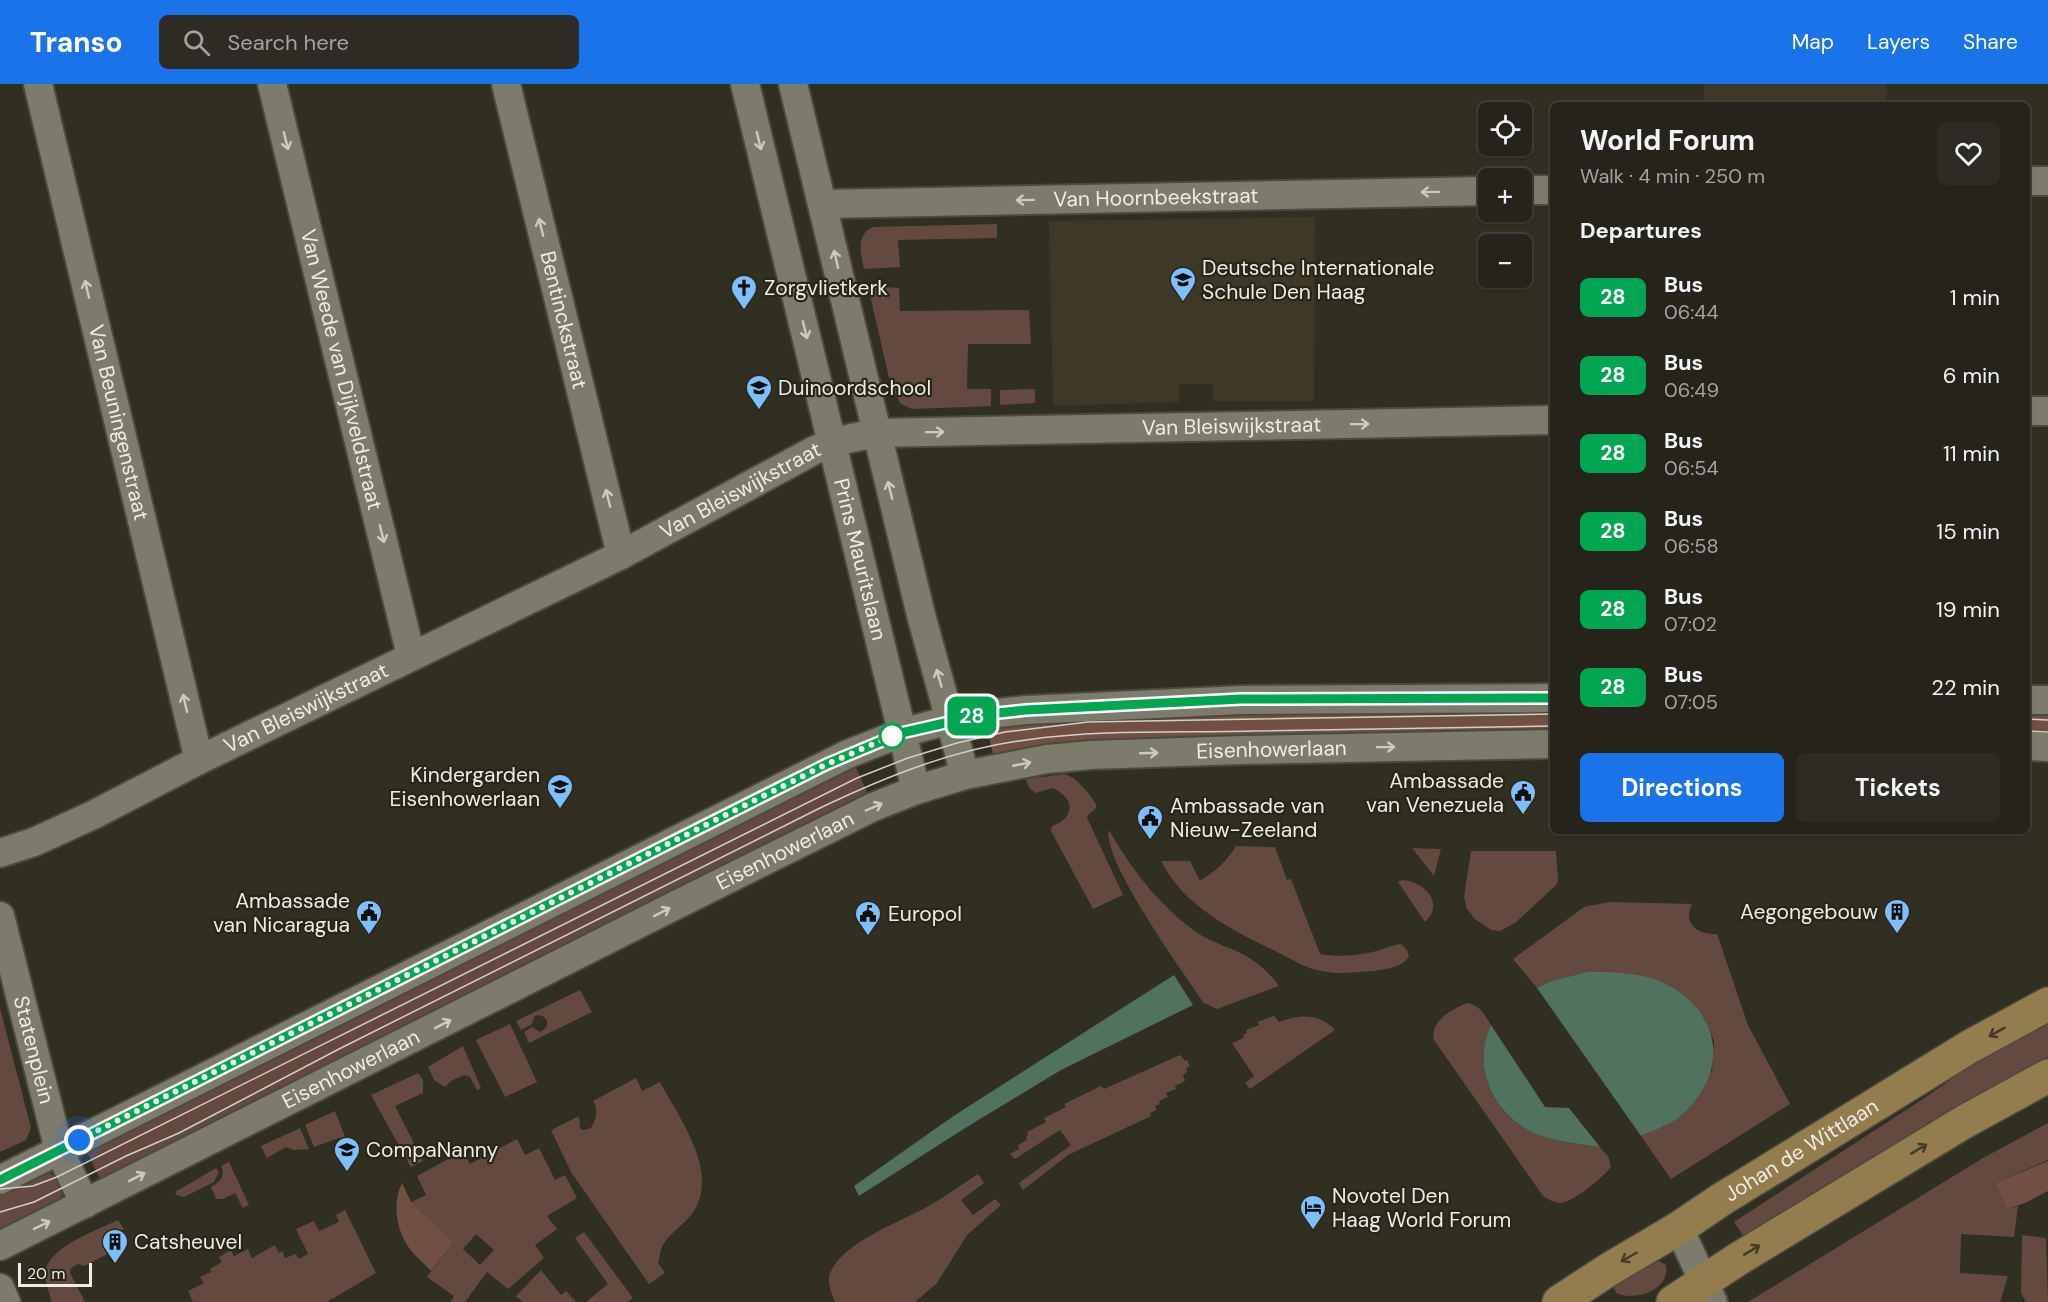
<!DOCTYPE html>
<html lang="en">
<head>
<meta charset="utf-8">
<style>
	body { margin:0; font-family:"DM Sans",sans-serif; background:#2d2b23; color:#f1f3f6; height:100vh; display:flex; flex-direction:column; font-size:22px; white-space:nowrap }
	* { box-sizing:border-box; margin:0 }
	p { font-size:20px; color:#a3a4a2 }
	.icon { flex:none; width:33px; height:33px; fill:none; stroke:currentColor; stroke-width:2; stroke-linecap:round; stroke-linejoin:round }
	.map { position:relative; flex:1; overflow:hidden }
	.sheet { position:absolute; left:1550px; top:18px; width:480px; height:732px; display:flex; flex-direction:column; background:#25231a; border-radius:9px; box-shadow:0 2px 4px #0004,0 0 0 2px #424039 }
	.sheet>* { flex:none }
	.badge { padding:0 12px; border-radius:9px; font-size:21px; line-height:39px }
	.controls { position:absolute; left:1478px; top:18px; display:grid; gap:12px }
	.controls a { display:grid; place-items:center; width:54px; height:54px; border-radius:9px; background:#25231a; box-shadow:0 2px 4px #0004,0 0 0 2px #424039; font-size:30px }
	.scale { position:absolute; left:18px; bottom:15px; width:74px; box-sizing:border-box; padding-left:6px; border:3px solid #eeede5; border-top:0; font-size:16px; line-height:21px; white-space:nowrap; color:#eeede5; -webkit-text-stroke:4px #282519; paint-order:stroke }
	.you { position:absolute; width:30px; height:30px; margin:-15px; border:4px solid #fff; border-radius:50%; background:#1a73e8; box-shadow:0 0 0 9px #1a73e833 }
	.map>.badge { position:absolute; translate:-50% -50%; box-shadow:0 0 0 3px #fff }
	h2 { padding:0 30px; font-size:22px; line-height:54px }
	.round { display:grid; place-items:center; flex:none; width:63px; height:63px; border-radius:9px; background:#2d2b23 }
	.overview { display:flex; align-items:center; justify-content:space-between; height:102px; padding:0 30px }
	h1 { font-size:28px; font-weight:700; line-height:45px }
	.button { display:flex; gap:12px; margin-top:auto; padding:12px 30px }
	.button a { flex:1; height:69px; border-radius:9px; background:#1a73e8; color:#fff; font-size:24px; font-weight:700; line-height:69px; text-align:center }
	.button a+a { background:#2d2b23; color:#f1f3f6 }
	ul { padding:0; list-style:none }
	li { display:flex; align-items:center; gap:18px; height:78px; padding:0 30px }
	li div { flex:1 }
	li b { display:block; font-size:22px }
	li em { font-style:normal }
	li .badge { min-width:66px; font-weight:700; text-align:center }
	header { display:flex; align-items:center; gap:36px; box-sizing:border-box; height:84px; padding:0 30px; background:#1a73e8; color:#fff }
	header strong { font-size:28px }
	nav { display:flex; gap:33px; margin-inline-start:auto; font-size:21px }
	.search { width:420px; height:54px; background:#2d2b23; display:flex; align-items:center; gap:15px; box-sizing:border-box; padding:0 21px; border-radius:9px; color:#a3a4a2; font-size:22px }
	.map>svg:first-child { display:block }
	.built { fill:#3d3926 }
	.green { fill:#634940; fill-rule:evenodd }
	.forest { fill:#715043 }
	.water { fill:#50725f }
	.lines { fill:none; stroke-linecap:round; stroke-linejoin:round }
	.street-casing { stroke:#4c4a3f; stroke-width:32 }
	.secondary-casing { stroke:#4c4a3f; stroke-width:36 }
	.street { stroke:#7d7b6c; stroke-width:28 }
	.secondary { stroke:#937c4e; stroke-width:33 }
	.tram { stroke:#d1d0c8; stroke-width:1.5 }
	.oneway { stroke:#cccbc1 }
	.oneway2 { stroke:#433b26 }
	.line-casing { stroke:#fff; stroke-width:14 }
	.line { stroke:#00a651; stroke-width:9 }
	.walk { stroke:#eeede5; stroke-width:6; stroke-dasharray:0 10.8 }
	.stop-dot { fill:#fff; stroke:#00a651; stroke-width:3 }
	.labels { text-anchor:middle; stroke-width:4.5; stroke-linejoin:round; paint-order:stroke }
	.street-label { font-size:21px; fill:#eeede5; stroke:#282519 }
	.poi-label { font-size:21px; fill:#eeede5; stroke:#282519; text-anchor:start }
</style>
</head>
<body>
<header>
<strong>Transo</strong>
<div class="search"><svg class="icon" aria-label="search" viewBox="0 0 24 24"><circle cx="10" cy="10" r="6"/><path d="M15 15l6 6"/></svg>Search here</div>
<nav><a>Map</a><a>Layers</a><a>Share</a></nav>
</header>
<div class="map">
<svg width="2048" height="1218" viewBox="0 0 2048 1218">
	<rect width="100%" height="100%" fill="#312f22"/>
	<!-- built -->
	<g class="built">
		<path d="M1704 0H1886L1887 21H1704Z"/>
		<path d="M1315 133 1314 317H1213V300H1179V318L1053 322 1049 137Z"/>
	</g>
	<!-- green -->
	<g class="green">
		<path d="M997 140V154L898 156 900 183 864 185C861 169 855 151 873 143Z"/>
		<path d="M868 202 899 204 900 227 1029 226 1031 260H968L967 305H991V322L912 325 901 320 891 303Z"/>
		<path d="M1035 305V319L1000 321V306Z"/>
		<path d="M853 677 871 717 103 1101 84 1062Z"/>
		<path d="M1065 690C1077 694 1089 709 1096 720V724L1087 732 1088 736 1123 811 1093 825 1051 747 1052 742C1076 734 1075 713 1052 704L1036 709 1029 704 1026 695Z"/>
		<path d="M1109 746C1131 785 1159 821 1196 848 1206 855 1218 859 1229 864 1250 872 1266 884 1279 902L1217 925 1204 919C1185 891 1101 775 1109 746Z"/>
		<path d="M1236 762 1275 763 1287 796 1291 795 1320 870C1337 873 1356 872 1373 868 1382 866 1391 861 1401 860L1407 866 1409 872C1402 884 1386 885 1373 887 1356 888 1338 891 1322 887 1307 885 1293 876 1279 869 1234 847 1185 824 1161 777H1190L1200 797C1216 787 1226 778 1236 762Z"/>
		<path d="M1412 764 1441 765 1434 792Z"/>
		<path d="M1471 767H1556L1558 796 1556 801 1515 839 1500 847 1491 846 1475 835 1467 825 1464 813Z"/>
		<path d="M1402 796C1425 797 1445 820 1425 838L1398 798Z"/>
		<path d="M1609 818 1692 820C1682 840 1699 851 1717 850L1748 941 1790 1020 1671 1095 1641 1052 1667 1041 1712 986 1714 957 1705 935 1694 922 1667 902 1630 890 1587 888 1551 897 1537 904 1513 875 1584 823Z"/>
		<path d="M580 906 592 928 529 959 524 948 532 943 540 948C546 945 549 941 546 935 542 931 539 930 534 933L532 940 521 946 516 937Z"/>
		<path d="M1467 919C1480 921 1484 930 1491 941 1470 986 1495 1035 1541 1052 1560 1058 1580 1060 1600 1063L1609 1074 1611 1083C1605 1092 1576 1115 1565 1118 1557 1121 1550 1116 1543 1112L1434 956C1429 938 1452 925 1467 919Z"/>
		<path d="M0 924 31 1044 26 1056 0 1068Z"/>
		<path d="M1274 932 1279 938C1300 930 1319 929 1335 946L1250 1005 1245 999 1254 992 1232 959 1244 954 1243 951 1247 949 1246 946 1259 941 1257 938Z"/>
		<path d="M2048 935V973L1959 1022 1746 1156 1734 1138 1929 1011 1982 973Z"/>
		<path d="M510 940 537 998 505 1013 476 956Z"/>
		<path d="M463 962 481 1004 477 1006 470 993 464 991 451 997 445 1003 434 996 428 983Z"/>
		<path d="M1180 971 1185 977 1187 976 1190 982 1186 984 1187 988 1183 991 1185 997 1175 1002 1176 1005 1166 1009 1168 1013 1159 1017 1160 1020 1155 1022 1156 1026 1150 1029 1151 1032 1068 1071 1023 1106 1019 1099 1071 1061 1060 1046 1015 1075 1010 1070 1019 1065 1018 1061 1027 1056 1026 1053 1028 1051 1027 1048 1046 1038 1044 1034 1066 1023 1064 1020 1101 1002 1104 1005Z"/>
		<path d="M418 989 423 996V1009L395 1022 423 1077 411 1083 371 1011Z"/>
		<path d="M636 994 642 1007 660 998C679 1034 719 1086 694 1127 686 1140 670 1148 663 1161 660 1166 660 1173 658 1179L665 1189 649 1200 571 1088 551 1046 579 1032 580 1044 583 1046 591 1044C596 1035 599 1026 593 1017Z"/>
		<path d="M335 1027 346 1055 344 1056 339 1054 314 1063 305 1041Z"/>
		<path d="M2048 1039V1076L1995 1099 2007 1125 2018 1122 2014 1153 1961 1150 1960 1189 2008 1192 2000 1218H1748L1983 1074Z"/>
		<path d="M300 1044 309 1065 294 1066 286 1063 267 1074 261 1062Z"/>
		<path d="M517 1055 525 1071 539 1064 555 1096 565 1091 577 1114 547 1132 557 1145 535 1161 544 1174 508 1205 487 1188 465 1218H451L454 1212 427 1193 454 1158 411 1118 426 1111 417 1092 463 1067 470 1080ZM476 1150 494 1166 480 1181 463 1165Z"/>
		<path d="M229 1078 249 1121 243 1124 235 1109 223 1115H216L211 1103C219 1099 226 1092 221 1082Z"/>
		<path d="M216 1084 219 1088 214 1098 184 1113 177 1111 175 1108Z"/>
		<path d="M39 1086C56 1089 59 1096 62 1112L54 1126 0 1153V1106Z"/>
		<path d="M978 1090 984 1099 961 1116 973 1131 995 1115 1001 1121 967 1151 937 1199 915 1218H835C831 1208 826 1196 831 1187 846 1157 898 1139 927 1123 944 1113 961 1101 978 1090Z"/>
		<path d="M345 1126 376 1189 327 1218H193L188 1207 204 1199 200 1193 211 1188 210 1185 222 1178 219 1173 231 1166 234 1172 248 1165 252 1174 275 1161 279 1169 282 1167 285 1174 296 1170 299 1175 308 1170 296 1145 314 1137 319 1147 339 1138 336 1131Z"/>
		<path d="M118 1136 124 1145 110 1152 117 1165 84 1182 78 1180 71 1184 70 1189 85 1218H52C49 1208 44 1197 46 1186 50 1162 98 1146 118 1136Z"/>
		<path d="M584 1148 633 1214 628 1218H586L608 1200 575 1154Z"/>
		<path d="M2022 1151 2046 1154 2048 1218H2026L2021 1209Z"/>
		<path d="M1659 1177 1666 1181C1671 1206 1634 1218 1616 1209L1614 1204C1619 1190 1645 1180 1659 1177Z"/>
		<path d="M541 1186 561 1211 566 1207 576 1218H523L516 1212Z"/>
	</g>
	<!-- forest -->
	<g class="forest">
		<path d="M1552 619V653L995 678 985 637Z"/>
		<path d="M2027 623 2048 624V658L2027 657Z"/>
		<path d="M2048 1077V1107L2025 1119 2007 1125 1995 1099Z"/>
		<path d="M402 1099 411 1118 454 1158 431 1187C426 1181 419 1176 414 1170 397 1151 391 1121 402 1099Z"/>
	</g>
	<!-- water -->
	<g class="water">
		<path d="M1587 888C1608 888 1630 888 1651 894 1715 915 1735 979 1686 1027 1673 1040 1657 1045 1641 1052L1537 904 1551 897Z"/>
		<path d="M1174 891 1193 921 1061 986 962 1046 859 1112 854 1102 955 1031Z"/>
		<path d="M1491 941 1545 1023 1569 1024 1600 1063C1580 1060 1560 1058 1541 1052 1495 1035 1470 985 1491 941Z"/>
	</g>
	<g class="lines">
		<defs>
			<g id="street">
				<path id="s1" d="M38 0 199 676"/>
				<path id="s2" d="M272 0 411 572"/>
				<path id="s3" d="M506 0 621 471"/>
				<path id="s4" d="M745 0 916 706"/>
				<path d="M793 0 921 531 965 691"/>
				<path d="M2026 97H2048"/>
				<path d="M1521 106H1552"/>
				<path id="s5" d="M823 120 1488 107"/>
				<path d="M2026 327H2048"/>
				<path d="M2026 616H2048"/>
				<path d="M2026 662 2048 663"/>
				<path id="s6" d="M0 769 34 758 93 731 199 676 621 471 813 367 833 358 876 349 1552 336"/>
				<path id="s7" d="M0 832 59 1066 85 1120"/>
				<path d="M0 1096 848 670 901 649 950 636 980 631 1026 626 1241 616 1552 614"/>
				<path d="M1679 1144 1713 1218"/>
				<path id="s8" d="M0 1162 668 825 873 723 916 706 965 691 1047 675 1091 671 1241 666 1552 660"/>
				<path d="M0 1204 6 1218"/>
			</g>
			<g id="secondary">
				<path id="s9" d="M1559 1218 1608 1186 1679 1144 1722 1115 1969 963 2048 920"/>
				<path d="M1673 1218 1738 1175 1964 1038 2048 992"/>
			</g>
		</defs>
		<!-- street casing -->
		<use href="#street" class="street-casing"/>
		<!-- secondary casing -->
		<use href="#secondary" class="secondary-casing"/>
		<!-- street -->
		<use href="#street" class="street"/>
		<!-- secondary -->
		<use href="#secondary" class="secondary"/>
		<!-- tram -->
		<g class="tram">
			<path d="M2026 635 2048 636"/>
			<path d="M2026 647 2048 648"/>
			<path d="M0 1105 33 1102 57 1093 857 694 908 674 957 659 1005 648 1088 638 1552 630"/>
			<path d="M0 1128 34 1118 126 1072 179 1049 339 965 820 724C885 693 954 665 1026 656 1101 645 1178 649 1253 647 1353 645 1453 643 1552 642"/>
		</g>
	</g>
	<!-- one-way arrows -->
	<defs><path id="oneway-shaft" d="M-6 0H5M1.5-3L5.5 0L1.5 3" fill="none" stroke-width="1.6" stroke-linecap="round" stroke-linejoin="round" transform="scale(1.5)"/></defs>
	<g class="oneway">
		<use href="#oneway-shaft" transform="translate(286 57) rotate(76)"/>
		<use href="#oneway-shaft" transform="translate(759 57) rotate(76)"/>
		<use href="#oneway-shaft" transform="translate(1430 108) rotate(179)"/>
		<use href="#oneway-shaft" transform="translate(1025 116) rotate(179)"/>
		<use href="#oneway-shaft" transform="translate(541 143) rotate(-104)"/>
		<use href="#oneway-shaft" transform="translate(836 175) rotate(-103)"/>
		<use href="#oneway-shaft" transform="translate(87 205) rotate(-103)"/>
		<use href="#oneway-shaft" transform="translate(805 246) rotate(76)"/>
		<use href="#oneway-shaft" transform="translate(1360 340) rotate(-1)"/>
		<use href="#oneway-shaft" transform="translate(935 348) rotate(-1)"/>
		<use href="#oneway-shaft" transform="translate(890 406) rotate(-104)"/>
		<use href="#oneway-shaft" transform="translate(608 414) rotate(-104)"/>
		<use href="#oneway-shaft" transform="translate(382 450) rotate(76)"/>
		<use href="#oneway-shaft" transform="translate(939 594) rotate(-106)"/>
		<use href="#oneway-shaft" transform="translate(185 619) rotate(-103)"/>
		<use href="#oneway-shaft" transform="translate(1386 663) rotate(-1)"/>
		<use href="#oneway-shaft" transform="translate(1149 669) rotate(-2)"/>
		<use href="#oneway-shaft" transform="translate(1022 680) rotate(-11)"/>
		<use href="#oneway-shaft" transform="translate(874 723) rotate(-23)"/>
		<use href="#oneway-shaft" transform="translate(662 828) rotate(-27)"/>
		<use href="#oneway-shaft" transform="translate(443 940) rotate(-27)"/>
		<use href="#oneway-shaft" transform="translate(137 1093) rotate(-27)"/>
		<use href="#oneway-shaft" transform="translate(42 1141) rotate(-26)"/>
	</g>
	<g class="oneway2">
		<use href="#oneway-shaft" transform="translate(1997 948) rotate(151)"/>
		<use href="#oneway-shaft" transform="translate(1919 1065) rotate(-31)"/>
		<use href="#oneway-shaft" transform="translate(1752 1166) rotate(-31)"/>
		<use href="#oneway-shaft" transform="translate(1629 1173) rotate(150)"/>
	</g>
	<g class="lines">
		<defs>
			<path id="line" d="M0 1096 827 680 901 649 980 631 1026 626 1241 615 1552 614"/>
		</defs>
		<!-- line casing -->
		<use href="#line" class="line-casing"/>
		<!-- line -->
		<use href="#line" class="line"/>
		<!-- walk -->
		<path class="walk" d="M79 1056 827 680 892 652"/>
	</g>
	<!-- icons -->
	<defs>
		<symbol id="school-pin" viewBox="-11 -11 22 30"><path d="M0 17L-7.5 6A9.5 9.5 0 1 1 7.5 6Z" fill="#7ebef9" stroke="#282519"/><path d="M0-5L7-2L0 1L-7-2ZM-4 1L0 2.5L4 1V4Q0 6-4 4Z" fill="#111"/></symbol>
		<symbol id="church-pin" viewBox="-11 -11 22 30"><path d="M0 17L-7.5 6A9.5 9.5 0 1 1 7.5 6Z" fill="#7ebef9" stroke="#282519"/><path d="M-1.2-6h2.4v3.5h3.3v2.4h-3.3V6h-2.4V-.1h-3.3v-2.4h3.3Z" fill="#111"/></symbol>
		<symbol id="civic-pin" viewBox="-11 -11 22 30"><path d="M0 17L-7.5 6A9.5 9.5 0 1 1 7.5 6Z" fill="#7ebef9" stroke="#282519"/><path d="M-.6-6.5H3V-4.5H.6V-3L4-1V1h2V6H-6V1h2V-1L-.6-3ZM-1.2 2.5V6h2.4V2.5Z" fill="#111"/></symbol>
		<symbol id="building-pin" viewBox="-11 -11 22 30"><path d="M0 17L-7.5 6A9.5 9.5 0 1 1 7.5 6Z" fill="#7ebef9" stroke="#282519"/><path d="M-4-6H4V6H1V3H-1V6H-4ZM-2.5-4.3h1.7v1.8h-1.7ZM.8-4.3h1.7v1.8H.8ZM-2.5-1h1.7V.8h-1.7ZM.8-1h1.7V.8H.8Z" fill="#111"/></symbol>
		<symbol id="hotel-pin" viewBox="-11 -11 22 30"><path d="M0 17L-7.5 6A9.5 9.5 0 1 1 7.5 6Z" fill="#7ebef9" stroke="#282519"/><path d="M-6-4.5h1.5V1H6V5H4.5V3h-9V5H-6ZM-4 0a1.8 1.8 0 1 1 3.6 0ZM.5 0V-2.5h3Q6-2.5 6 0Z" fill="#111"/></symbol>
	</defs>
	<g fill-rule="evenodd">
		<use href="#school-pin" x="1168" y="181" width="30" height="40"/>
		<use href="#church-pin" x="729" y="189" width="30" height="40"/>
		<use href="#school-pin" x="744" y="289" width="30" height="40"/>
		<use href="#school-pin" x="545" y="688" width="30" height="40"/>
		<use href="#civic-pin" x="1508" y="694" width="30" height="40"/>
		<use href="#civic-pin" x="1135" y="719" width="30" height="40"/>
		<use href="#building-pin" x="1882" y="813" width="30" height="40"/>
		<use href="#civic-pin" x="354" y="814" width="30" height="40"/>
		<use href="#civic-pin" x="853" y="815" width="30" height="40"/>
		<use href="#school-pin" x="332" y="1051" width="30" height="40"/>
		<use href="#hotel-pin" x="1298" y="1109" width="30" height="40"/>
		<use href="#building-pin" x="100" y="1143" width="30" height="40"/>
	</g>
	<!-- markers -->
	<circle class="stop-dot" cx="892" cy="652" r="12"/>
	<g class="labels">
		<!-- street labels -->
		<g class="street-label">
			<text dy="7" stroke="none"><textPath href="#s5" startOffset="333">Van Hoornbeekstraat</textPath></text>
			<text dy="7" stroke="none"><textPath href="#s3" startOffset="243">Bentinckstraat</textPath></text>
			<text dy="7" stroke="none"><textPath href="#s2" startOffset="294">Van Weede van Dijkveldstraat</textPath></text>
			<text dy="7" stroke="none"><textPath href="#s1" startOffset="348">Van Beuningenstraat</textPath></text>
			<text dy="7" stroke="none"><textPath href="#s6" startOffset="1329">Van Bleiswijkstraat</textPath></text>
			<text dy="7" stroke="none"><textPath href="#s6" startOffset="825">Van Bleiswijkstraat</textPath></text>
			<text dy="7" stroke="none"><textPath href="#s4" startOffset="489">Prins Mauritslaan</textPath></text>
			<text dy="7" stroke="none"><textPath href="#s6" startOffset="339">Van Bleiswijkstraat</textPath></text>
			<text dy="7" stroke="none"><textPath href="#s8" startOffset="1383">Eisenhowerlaan</textPath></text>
			<text dy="7" stroke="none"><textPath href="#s8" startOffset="879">Eisenhowerlaan</textPath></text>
			<text dy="7" stroke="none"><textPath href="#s7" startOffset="138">Statenplein</textPath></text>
			<text dy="7" stroke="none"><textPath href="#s8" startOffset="393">Eisenhowerlaan</textPath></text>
			<text dy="7" stroke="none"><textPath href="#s9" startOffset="286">Johan de Wittlaan</textPath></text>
		</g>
		<!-- poi labels -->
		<g class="poi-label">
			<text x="1202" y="191">Deutsche Internationale<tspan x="1202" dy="24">Schule Den Haag</tspan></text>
			<text x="764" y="211">Zorgvlietkerk</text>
			<text x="778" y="311">Duinoordschool</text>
			<text x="540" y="698" text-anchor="end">Kindergarden<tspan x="540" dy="24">Eisenhowerlaan</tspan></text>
			<text x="1504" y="704" text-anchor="end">Ambassade<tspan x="1504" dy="24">van Venezuela</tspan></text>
			<text x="1170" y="729">Ambassade van<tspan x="1170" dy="24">Nieuw-Zeeland</tspan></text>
			<text x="350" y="824" text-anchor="end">Ambassade<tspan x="350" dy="24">van Nicaragua</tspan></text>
			<text x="1878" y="835" text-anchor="end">Aegongebouw</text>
			<text x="888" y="837">Europol</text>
			<text x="366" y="1073">CompaNanny</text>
			<text x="1332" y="1119">Novotel Den<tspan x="1332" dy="24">Haag World Forum</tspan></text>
			<text x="134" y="1165">Catsheuvel</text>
		</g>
	</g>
</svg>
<div class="controls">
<a><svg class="icon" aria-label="locate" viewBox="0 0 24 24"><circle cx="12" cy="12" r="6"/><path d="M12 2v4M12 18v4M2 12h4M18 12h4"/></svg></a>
<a>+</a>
<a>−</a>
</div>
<div class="scale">20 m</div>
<div class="you" style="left:79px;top:1056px"></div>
<b class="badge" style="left:972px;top:632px;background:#00a651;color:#fff">28</b>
<section class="sheet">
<div class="overview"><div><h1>World Forum</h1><p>Walk · 4 min · 250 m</p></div><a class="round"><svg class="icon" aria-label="heart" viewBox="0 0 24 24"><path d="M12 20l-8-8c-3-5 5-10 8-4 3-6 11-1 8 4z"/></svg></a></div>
<h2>Departures</h2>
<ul>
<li><span class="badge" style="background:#00a651;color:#fff">28</span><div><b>Bus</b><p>06:44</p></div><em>1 min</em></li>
<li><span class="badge" style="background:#00a651;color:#fff">28</span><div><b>Bus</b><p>06:49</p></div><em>6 min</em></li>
<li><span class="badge" style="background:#00a651;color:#fff">28</span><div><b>Bus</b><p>06:54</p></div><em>11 min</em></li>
<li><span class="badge" style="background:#00a651;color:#fff">28</span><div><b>Bus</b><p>06:58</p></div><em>15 min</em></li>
<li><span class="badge" style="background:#00a651;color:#fff">28</span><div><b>Bus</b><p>07:02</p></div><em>19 min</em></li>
<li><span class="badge" style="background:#00a651;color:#fff">28</span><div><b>Bus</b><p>07:05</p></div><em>22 min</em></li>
</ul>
<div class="button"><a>Directions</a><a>Tickets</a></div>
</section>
</div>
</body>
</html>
